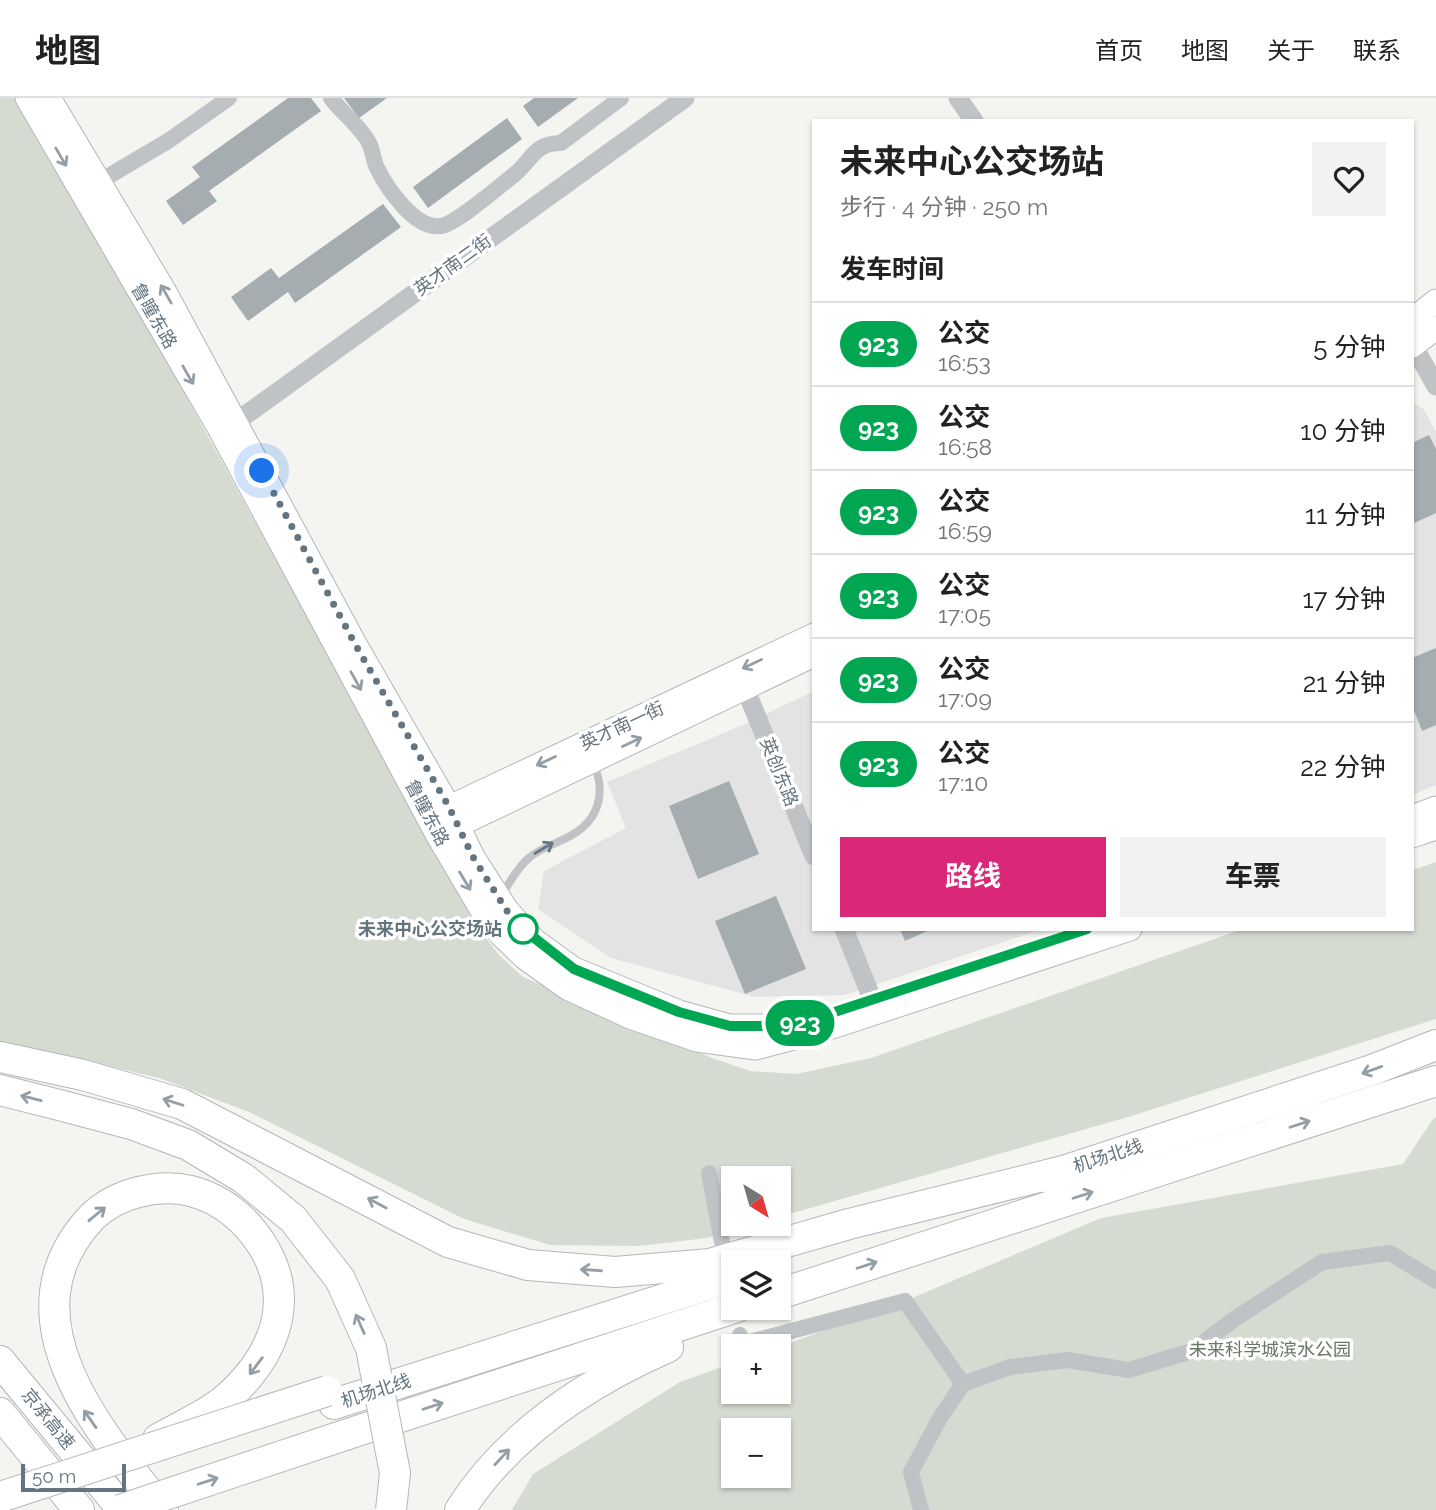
<!DOCTYPE html>
<html lang="zh">
<head>
<meta charset="utf-8">
<style>
	body { margin:0; font-family:Raleway,"Noto Sans SC",sans-serif; background:#f2f2f2; color:#222; height:100vh; display:flex; flex-direction:column; font-size:26px; white-space:nowrap }
	* { box-sizing:border-box; margin:0 }
	p { font-size:23px; color:#767676 }
	.icon { flex:none; width:38px; height:38px; fill:none; stroke:currentColor; stroke-width:2; stroke-linecap:round; stroke-linejoin:round }
	.map { position:relative; flex:1; overflow:hidden }
	.sheet { position:absolute; left:812px; top:21px; width:602px; height:812px; display:flex; flex-direction:column; background:#fff; border-radius:0px; box-shadow:0 2px 5px #0004 }
	.sheet>* { flex:none }
	.badge { padding:0 14px; border-radius:23px; font-size:24px; line-height:46px }
	.needle { width:46px; rotate:143deg }
	.controls { position:absolute; left:721px; top:1068px; display:grid; gap:14px }
	.controls a { display:grid; place-items:center; width:70px; height:70px; border-radius:0px; background:#fff; box-shadow:0 2px 5px #0004; font-size:35px }
	.scale { position:absolute; left:21px; bottom:18px; width:105px; box-sizing:border-box; padding-left:7px; border:4px solid #657580; border-top:0; font-size:19px; line-height:24px; white-space:nowrap; color:#657580; -webkit-text-stroke:5px #fff; paint-order:stroke }
	.you { position:absolute; width:35px; height:35px; margin:-18px; border:5px solid #fff; border-radius:50%; background:#1a73e8; box-shadow:0 0 0 10px #1a73e833 }
	.map>.badge { position:absolute; translate:-50% -50%; box-shadow:0 0 0 4px #fff }
	h2 { padding:0 28px; font-size:26px; line-height:63px }
	.round { display:grid; place-items:center; flex:none; width:74px; height:74px; border-radius:0px; background:#f2f2f2 }
	.headline { display:flex; align-items:center; justify-content:space-between; height:119px; padding:0 28px }
	h1 { font-size:33px; font-weight:700; line-height:52px }
	.cta { display:flex; gap:14px; margin-top:auto; padding:14px 28px }
	.cta a { flex:1; height:80px; border-radius:0px; background:#db2777; color:#fff; font-size:28px; font-weight:700; line-height:80px; text-align:center }
	.cta a+a { background:#f2f2f2; color:#222 }
	ul { padding:0; list-style:none }
	li { display:flex; align-items:center; gap:21px; height:84px; padding:0 28px; border-top:2px solid #e0e0e0 }
	li div { flex:1 }
	li b { display:block; font-size:26px }
	li em { font-style:normal }
	li .badge { min-width:77px; font-weight:700; text-align:center }
	header { display:flex; align-items:center; gap:42px; box-sizing:border-box; height:98px; padding:0 35px; background:#fff; border-bottom:2px solid #e0e0e0 }
	header strong { font-size:33px }
	nav { display:flex; gap:38px; margin-inline-start:auto; font-size:24px }
	.map>svg:first-child { display:block }
	.built { fill:#e2e3e2 }
	.green { fill:#d6dbd2; fill-rule:evenodd }
	.building { fill:#a5adb1 }
	.lines { fill:none; stroke-linecap:round; stroke-linejoin:round }
	.secondary-casing { stroke:#b2b7ba; stroke-width:25 }
	.motorway-casing { stroke:#b4b7ba; stroke-width:32 }
	.service { stroke:#bfc3c6; stroke-width:8 }
	.minor { stroke:#bfc3c6; stroke-width:16 }
	.tertiary { stroke:#bfc3c6; stroke-width:19 }
	.secondary { stroke:#fff; stroke-width:23 }
	.motorway { stroke:#fff; stroke-width:30 }
	.motorway-bridge-casing { stroke:#b4b7ba; stroke-width:32; stroke-linecap:butt }
	.motorway-bridge { stroke:#fff; stroke-width:30 }
	.oneway { stroke:#939ea6 }
	.oneway2 { stroke:#657580 }
	.line-casing { stroke:#fff; stroke-width:16 }
	.line { stroke:#00a651; stroke-width:10 }
	.walk { stroke:#657580; stroke-width:7; stroke-dasharray:0 12.6 }
	.stop-dot { fill:#fff; stroke:#00a651; stroke-width:3.5 }
	.labels { text-anchor:middle; stroke-width:7; stroke-linejoin:round; paint-order:stroke }
	.street-label { font-size:18px; fill:#657580; stroke:#fff }
	.stop-label { font-size:18px; font-weight:bold; fill:#657580; stroke:#fff; text-anchor:end }
	.park-label { font-size:18px; fill:#687764; stroke:#fff }
</style>
</head>
<body>
<header>
<strong>地图</strong>
<nav><a>首页</a><a>地图</a><a>关于</a><a>联系</a></nav>
</header>
<div class="map">
<svg width="1436" height="1412" viewBox="0 0 1436 1412">
	<rect width="100%" height="100%" fill="#f4f4f1"/>
	<!-- built -->
	<g class="built">
		<path d="M1412 305 1423 310 1436 334V687L1412 697Z"/>
		<path d="M814 593V831H1042L844 897 755 899 611 860 538 811 544 773 626 730 607 684 745 626Z"/>
	</g>
	<!-- green -->
	<g class="green">
		<path d="M0 0H19L36 24 475 826 499 857 523 879 712 960 750 973 796 976 871 960 1243 831H1412V772L1436 764V921L1128 1019 779 1119V1080H733V1125H757L707 1140 639 1148 550 1147 464 1121 249 1014 159 980 0 943Z"/>
		<path d="M1436 1019V1412H512L533 1376 680 1284 733 1265V1293H779V1249L905 1203 1101 1120 1403 1066 1433 1021ZM733 1332H779V1377H733Z"/>
	</g>
	<!-- building -->
	<g class="building">
		<path d="M288 0H311L321 13 209 93 217 103 183 127 166 103 200 79 192 69Z"/>
		<path d="M344 0H387L359 20Z"/>
		<path d="M534 0H578L538 29 523 8Z"/>
		<path d="M507 20 522 41 428 110 413 89Z"/>
		<path d="M383 106 401 129 295 205 288 194 248 223 231 199 271 170 279 180Z"/>
		<path d="M1429 337 1436 351V415L1412 426V345Z"/>
		<path d="M1436 550V627L1422 633 1412 607V560Z"/>
		<path d="M729 683 759 756 698 781 669 708Z"/>
		<path d="M776 798 806 871 745 896 715 823Z"/>
		<path d="M900 831H932L905 843Z"/>
	</g>
	<g class="lines">
		<defs>
			<g id="secondary">
				<path d="M27 0 219 330 438 738 481 811 501 837 525 860 567 890 630 919 697 942 756 950 817 934 1130 831"/>
				<path d="M49 0 165 194 355 546 449 709 473 759 507 812 534 842 574 871 679 914 730 928H792L808 923"/>
				<path d="M1412 222 1436 203"/>
				<path d="M1412 248 1436 230"/>
				<path d="M437 715 814 537"/>
				<path d="M1412 719 1436 710"/>
				<path d="M444 734 814 557"/>
				<path d="M1412 738 1436 730"/>
			</g>
			<g id="motorway">
				<path d="M0 959 83 977 182 1006 448 1144 528 1167 615 1174 710 1166 849 1126 1063 1073"/>
				<path d="M0 992 63 1008"/>
				<path d="M1045 1079 1372 972 1436 947"/>
				<path d="M779 1196 1436 983"/>
				<path d="M0 1263 123 1412"/>
				<path d="M334 1306 733 1179"/>
				<path d="M0 1315 79 1412"/>
				<path d="M345 1337 737 1209"/>
				<path d="M158 1341C180 1328 208 1317 227 1300 271 1261 297 1206 264 1150 247 1122 224 1102 191 1093 158 1085 117 1095 92 1119 0 1217 97 1332 163 1412"/>
				<path d="M460 1412C509 1335 586 1285 668 1249"/>
			</g>
		</defs>
		<!-- secondary casing -->
		<use href="#secondary" class="secondary-casing"/>
		<!-- motorway casing -->
		<use href="#motorway" class="motorway-casing"/>
		<!-- service -->
		<path class="service" d="M501 797C510 785 518 768 530 759 546 746 568 743 582 730 602 713 604 687 593 666"/>
		<!-- minor -->
		<g class="minor">
			<path d="M331 0C341 14 362 30 369 45 373 52 373 62 377 70 387 90 415 132 441 128 456 126 501 87 515 76 532 62 534 45 561 45L621 0"/>
			<path d="M97 85 168 43 229 0"/>
			<path d="M709 1075 722 1144"/>
			<path d="M740 1237 742 1246 905 1203 963 1286"/>
			<path d="M921 1412 911 1374 940 1320 963 1286 1010 1269 1067 1262 1129 1272 1192 1253 1233 1222 1322 1164 1390 1155 1436 1183"/>
		</g>
		<!-- tertiary -->
		<g class="tertiary">
			<path d="M958 0 974 23"/>
			<path d="M1413 247 1436 288"/>
			<path d="M221 330 236 324 685 0"/>
			<path d="M745 590 814 758"/>
			<path d="M844 831 873 903"/>
		</g>
		<!-- secondary -->
		<use href="#secondary" class="secondary"/>
		<!-- motorway -->
		<use href="#motorway" class="motorway"/>
		<defs>
			<g id="motorway-bridge">
				<path d="M63 1008 131 1026 188 1047 243 1080 293 1121 340 1181 371 1250 395 1375 391 1412"/>
				<path d="M0 1399 327 1293"/>
				<path d="M120 1412 345 1337"/>
			</g>
		</defs>
		<!-- motorway-bridge casing -->
		<use href="#motorway-bridge" class="motorway-bridge-casing"/>
		<!-- motorway-bridge -->
		<use href="#motorway-bridge" class="motorway-bridge"/>
	</g>
	<!-- one-way arrows -->
	<defs><path id="oneway-shaft" d="M-6 0H5M1.5-3L5.5 0L1.5 3" fill="none" stroke-width="1.6" stroke-linecap="round" stroke-linejoin="round" transform="scale(1.75)"/></defs>
	<g class="oneway">
		<use href="#oneway-shaft" transform="translate(61 59) rotate(60)"/>
		<use href="#oneway-shaft" transform="translate(166 196) rotate(-120)"/>
		<use href="#oneway-shaft" transform="translate(188 277) rotate(60)"/>
		<use href="#oneway-shaft" transform="translate(752 566) rotate(155)"/>
		<use href="#oneway-shaft" transform="translate(356 583) rotate(61)"/>
		<use href="#oneway-shaft" transform="translate(632 644) rotate(-25)"/>
		<use href="#oneway-shaft" transform="translate(546 663) rotate(155)"/>
		<use href="#oneway-shaft" transform="translate(465 783) rotate(59)"/>
		<use href="#oneway-shaft" transform="translate(1372 972) rotate(160)"/>
		<use href="#oneway-shaft" transform="translate(31 1000) rotate(-166)"/>
		<use href="#oneway-shaft" transform="translate(173 1004) rotate(-162)"/>
		<use href="#oneway-shaft" transform="translate(1300 1026) rotate(-18)"/>
		<use href="#oneway-shaft" transform="translate(1083 1097) rotate(-18)"/>
		<use href="#oneway-shaft" transform="translate(377 1105) rotate(-152)"/>
		<use href="#oneway-shaft" transform="translate(97 1116) rotate(-39)"/>
		<use href="#oneway-shaft" transform="translate(867 1167) rotate(-18)"/>
		<use href="#oneway-shaft" transform="translate(591 1172) rotate(-176)"/>
		<use href="#oneway-shaft" transform="translate(360 1226) rotate(-114)"/>
		<use href="#oneway-shaft" transform="translate(256 1268) rotate(127)"/>
		<use href="#oneway-shaft" transform="translate(433 1308) rotate(-18)"/>
		<use href="#oneway-shaft" transform="translate(90 1321) rotate(-125)"/>
		<use href="#oneway-shaft" transform="translate(502 1359) rotate(-47)"/>
		<use href="#oneway-shaft" transform="translate(208 1383) rotate(-18)"/>
	</g>
	<use class="oneway2" href="#oneway-shaft" transform="translate(544 750) rotate(-31)"/>
	<g class="lines">
		<defs>
			<path id="line" d="M523 831 574 871 679 914 730 928H792L1087 831"/>
		</defs>
		<!-- line casing -->
		<use href="#line" class="line-casing"/>
		<!-- line -->
		<use href="#line" class="line"/>
		<!-- walk -->
		<path class="walk" d="M262 373 355 546 449 709 473 759 507 813 523 831"/>
	</g>
	<!-- markers -->
	<circle class="stop-dot" cx="523" cy="831" r="14"/>
	<g class="labels">
		<!-- street labels -->
		<g class="street-label">
			<text transform="translate(453 167) rotate(-36)" y="6">英才南二街</text>
			<text transform="translate(154 218) rotate(60)" y="6">鲁瞳东路</text>
			<text transform="translate(622 628) rotate(-25)" y="6">英才南一街</text>
			<text transform="translate(779 674) rotate(68)" y="6">英创东路</text>
			<text transform="translate(427 715) rotate(62)" y="6">鲁瞳东路</text>
			<text transform="translate(1108 1058) rotate(-18)" y="6">机场北线</text>
			<text transform="translate(376 1293) rotate(-18)" y="6">机场北线</text>
			<text transform="translate(48 1321) rotate(51)" y="6">京承高速</text>
		</g>
		<!-- stop labels -->
		<g class="stop-label">
			<text x="502" y="837">未来中心公交场站</text>
		</g>
		<!-- park labels -->
		<g class="park-label">
			<text x="1270" y="1258">未来科学城滨水公园</text>
		</g>
	</g>
</svg>
<div class="controls">
<a><svg class="needle" viewBox="-14 -14 28 28"><path d="M0-13l5 13h-10z" fill="#e53935"/><path d="M0 13l5-13h-10z" fill="#767676"/></svg></a>
<a><svg class="icon" aria-label="layers" viewBox="0 0 24 24"><path d="M12 4l9 5-9 5-9-5zM3 14l9 5 9-5"/></svg></a>
<a>+</a>
<a>−</a>
</div>
<div class="scale">50 m</div>
<div class="you" style="left:262px;top:373px"></div>
<b class="badge" style="left:800px;top:925px;background:#00a651;color:#fff">923</b>
<section class="sheet">
<div class="headline"><div><h1>未来中心公交场站</h1><p>步行 · 4 分钟 · 250 m</p></div><a class="round"><svg class="icon" aria-label="heart" viewBox="0 0 24 24"><path d="M12 20l-8-8c-3-5 5-10 8-4 3-6 11-1 8 4z"/></svg></a></div>
<h2>发车时间</h2>
<ul>
<li><span class="badge" style="background:#00a651;color:#fff">923</span><div><b>公交</b><p>16:53</p></div><em>5 分钟</em></li>
<li><span class="badge" style="background:#00a651;color:#fff">923</span><div><b>公交</b><p>16:58</p></div><em>10 分钟</em></li>
<li><span class="badge" style="background:#00a651;color:#fff">923</span><div><b>公交</b><p>16:59</p></div><em>11 分钟</em></li>
<li><span class="badge" style="background:#00a651;color:#fff">923</span><div><b>公交</b><p>17:05</p></div><em>17 分钟</em></li>
<li><span class="badge" style="background:#00a651;color:#fff">923</span><div><b>公交</b><p>17:09</p></div><em>21 分钟</em></li>
<li><span class="badge" style="background:#00a651;color:#fff">923</span><div><b>公交</b><p>17:10</p></div><em>22 分钟</em></li>
</ul>
<div class="cta"><a>路线</a><a>车票</a></div>
</section>
</div>
</body>
</html>
